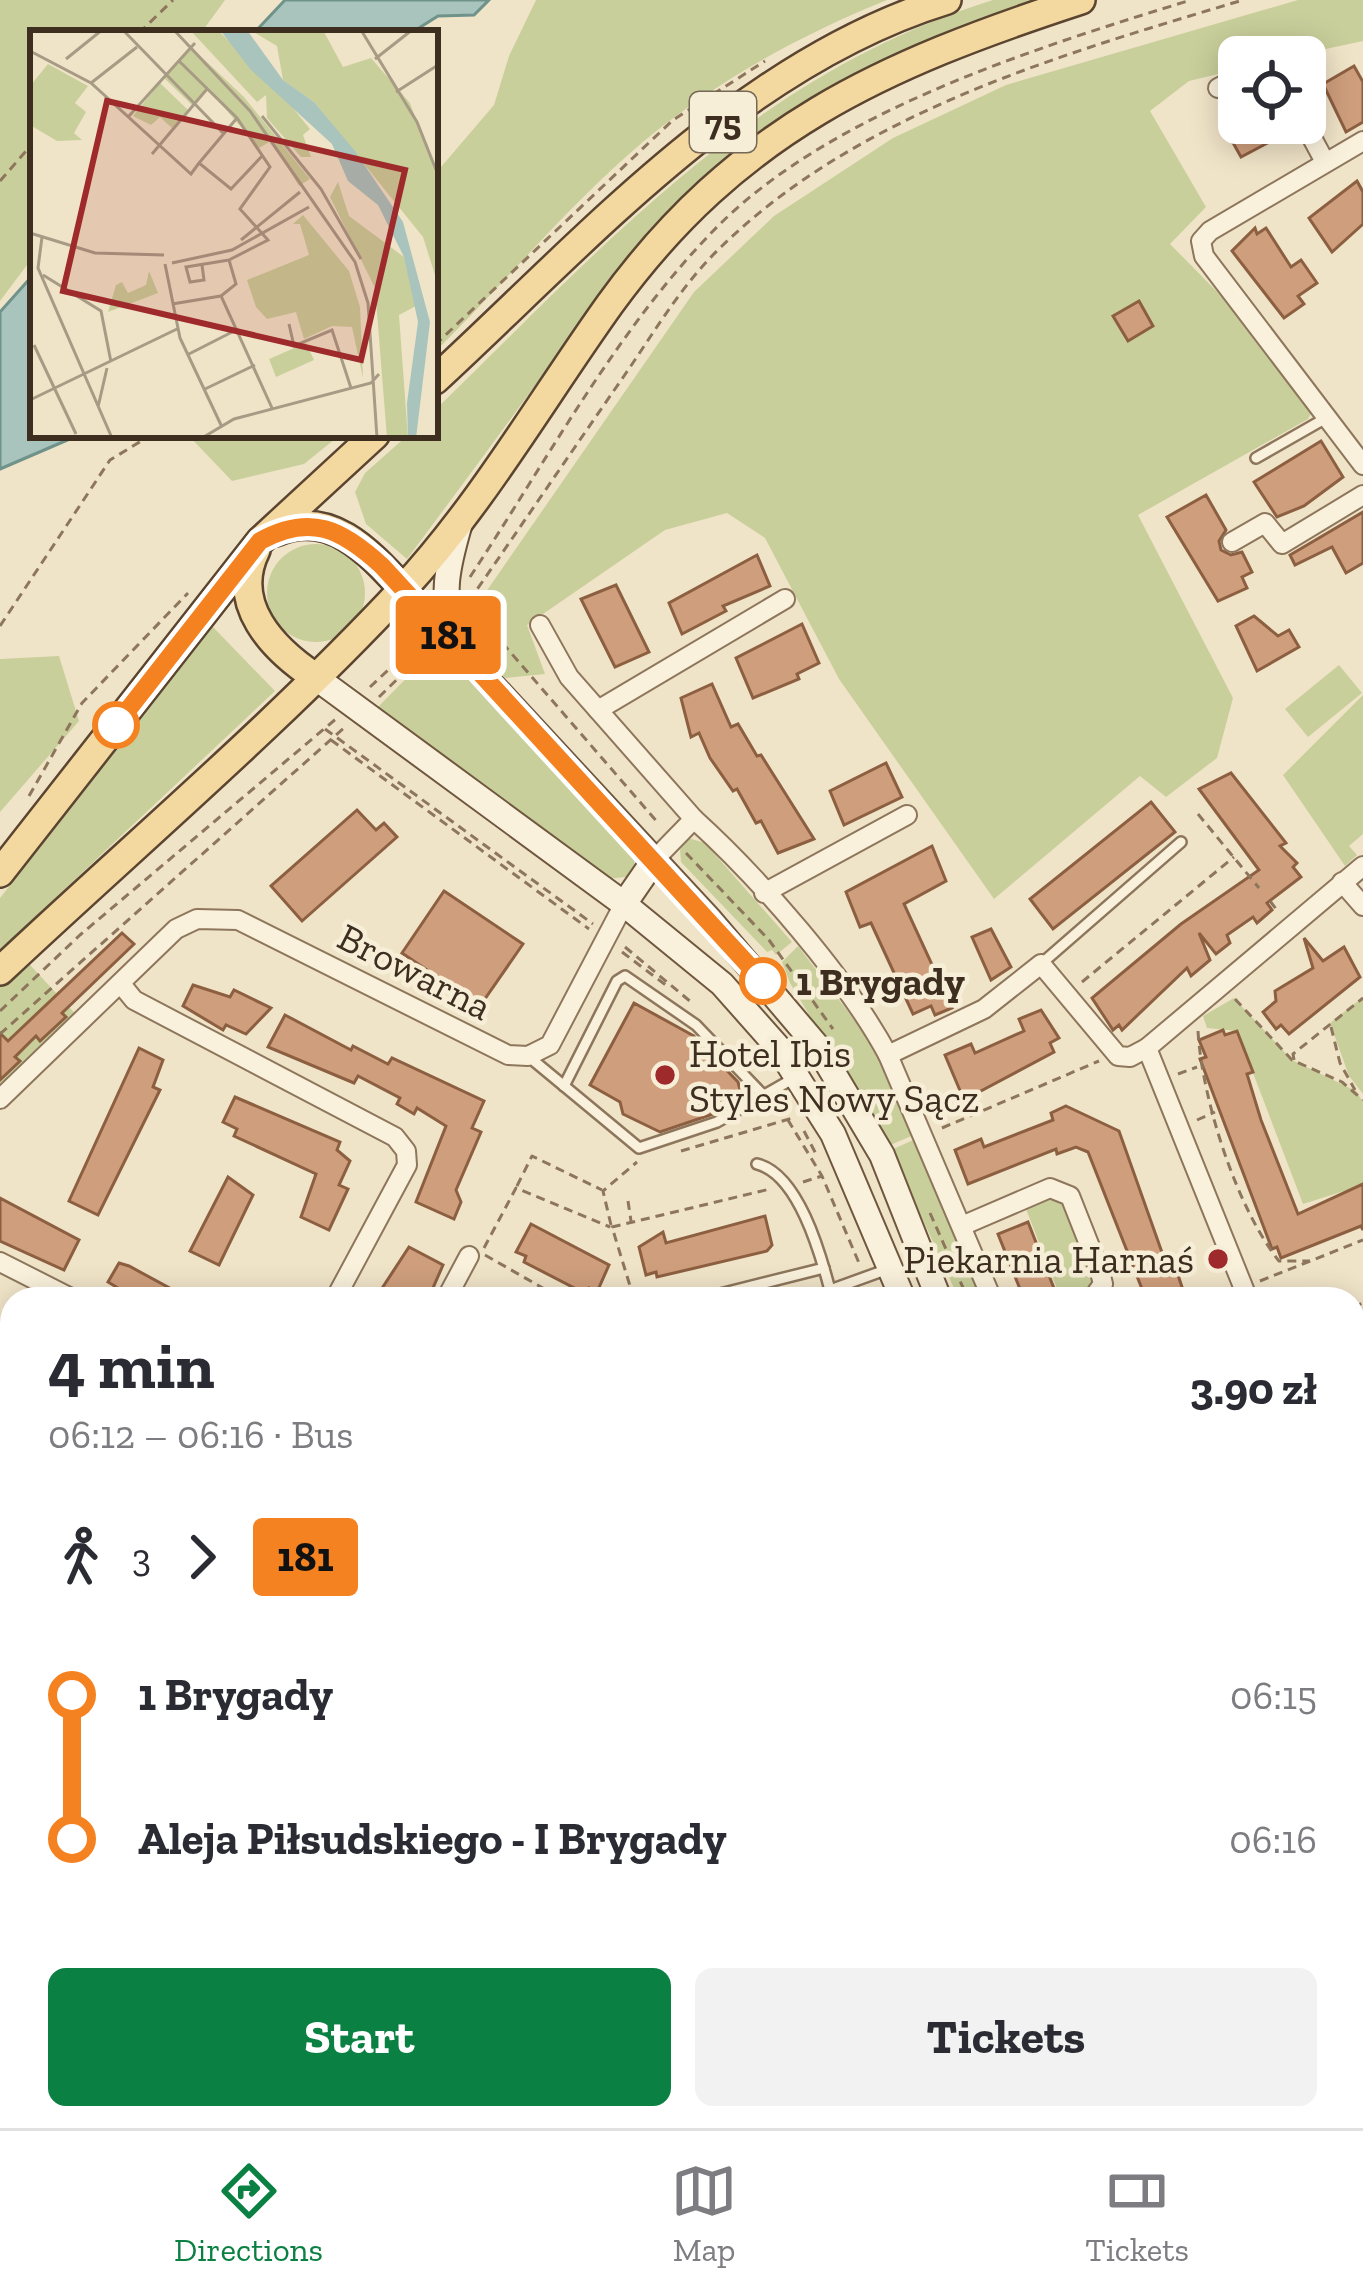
<!DOCTYPE html>
<html lang="en">
<head>
<meta charset="utf-8">
<style>
	body { margin:0; font-family:"Zilla Slab",serif; background:#f2f2f3; color:#2b2b33; height:100vh; display:flex; flex-direction:column; font-size:45px; white-space:nowrap }
	* { box-sizing:border-box; margin:0 }
	p { font-size:39px; color:#7c7c81 }
	.icon { flex:none; width:66px; height:66px; fill:none; stroke:currentColor; stroke-width:2; stroke-linecap:round; stroke-linejoin:round }
	.map { position:relative; flex:1; overflow:hidden }
	.panel { position:absolute; left:0px; top:1287px; width:1365px; height:843px; display:flex; flex-direction:column; background:#fff; border-radius:36px 36px 0 0; box-shadow:0 6px 30px #0003 }
	.panel>* { flex:none }
	.badge { padding:0 24px; border-radius:9px; font-size:42px; line-height:78px }
	.buttons { position:absolute; left:1218px; top:36px; display:grid; gap:24px }
	.buttons a { display:grid; place-items:center; width:108px; height:108px; border-radius:18px; background:#fff; box-shadow:0 6px 30px #0003; font-size:60px }
	.map>.badge { position:absolute; translate:-50% -50%; box-shadow:0 0 0 6px #fff }
	.legs { display:flex; align-items:center; gap:18px; height:132px; padding:0 48px; font-size:39px }
	.legs p { margin-inline-start:auto }
	.overview { display:flex; align-items:center; justify-content:space-between; height:204px; padding:0 48px }
	h1 { font-size:66px; font-weight:800; line-height:90px }
	.action { display:flex; gap:24px; margin-top:auto; padding:24px 48px }
	.action a { flex:1; height:138px; border-radius:18px; background:#0b8043; color:#fff; font-size:48px; font-weight:800; line-height:138px; text-align:center }
	.action a+a { background:#f2f2f3; color:#2b2b33 }
	ul { padding:0 48px; list-style:none }
	li { display:flex; align-items:center; gap:42px; height:144px; font-size:45px }
	li i { display:grid; place-items:center; width:18px; height:100%; margin:0 15px; background:currentColor }
	li i::after { content:''; width:30px; height:30px; margin:-15px; border:9px solid; border-radius:50%; background:#fff }
	li p { margin-inline-start:auto }
	li:first-child i { background:linear-gradient(#0000 50%,currentColor 0) }
	li:last-child i { background:linear-gradient(currentColor 50%,#0000 0) }
	.dock { display:flex; justify-content:space-around; align-items:center; height:168px; border-top:3px solid #e1e1e2; background:#fff; font-size:33px; color:#7c7c81 }
	.dock a { display:grid; justify-items:center; gap:6px }
	.dock .on { color:#0b8043 }
	.map>svg:first-child { display:block }
	.green { fill:#c9cf9b }
	.water { fill:#a9c4bc; stroke:#6f938a; stroke-width:3 }
	.building { fill:#cf9f7d; stroke:#8d5f41; stroke-width:3 }
	.lines { fill:none; stroke-linecap:round; stroke-linejoin:round }
	.lane-casing { stroke:#8d765c; stroke-width:14 }
	.street-casing { stroke:#8d765c; stroke-width:22 }
	.secondary-casing { stroke:#6f573f; stroke-width:28 }
	.primary-casing { stroke:#5b4430; stroke-width:32 }
	.path { stroke:#8d765c; stroke-width:3; stroke-dasharray:9 6; stroke-linecap:butt }
	.lane { stroke:#faf1dc; stroke-width:9 }
	.street { stroke:#faf1dc; stroke-width:18 }
	.secondary { stroke:#faf1dc; stroke-width:24 }
	.primary { stroke:#f3d9a0; stroke-width:27 }
	.line-1-casing { stroke:#fff; stroke-width:27 }
	.line-1 { stroke:#f58220; stroke-width:18 }
	.stop-1-dot { fill:#fff; stroke:#f58220; stroke-width:6 }
	.poi-dot { fill:#9e2a2b; stroke:#f7eed8; stroke-width:4.5 }
	.labels { text-anchor:middle; stroke-width:9; stroke-linejoin:round; paint-order:stroke }
	.shield { fill:#f7eed8; stroke:#756857; stroke-width:3 }
	.shield-label { font-size:36px; font-weight:bold; fill:#3d2e20 }
	.street-label { font-size:39px; fill:#3d2e20; stroke:#f7eed8 }
	.stop-label { font-size:39px; font-weight:bold; fill:#3d2e20; stroke:#f7eed8; text-anchor:start }
	.poi-label { font-size:39px; fill:#3d2e20; stroke:#f7eed8; text-anchor:start }
	.inset-road { fill:none; stroke:#a89b85; stroke-width:3 }
	.view { fill:#9e2a2b; fill-opacity:0.15; stroke:#9e2a2b; stroke-width:6 }
	.inset-edge { fill:none; stroke:#3d2e20; stroke-width:6 }
</style>
</head>
<body>
<div class="map">
<svg width="1363" height="2128" viewBox="0 0 1363 2128">
	<rect width="100%" height="100%" fill="#f0e4c8"/>
	<!-- green -->
	<g class="green">
		<path d="M0 0H225L201 33H33V257L0 301Z"/>
		<path d="M536 0H887C795 37 702 89 628 155 559 216 500 288 435 352V174L494 105 509 56Z"/>
		<path d="M993 0H1038C908 39 781 101 683 197 638 242 602 295 564 346 512 417 460 488 407 559L366 524 355 492 365 473 408 435H435V410C608 242 755 74 993 0Z"/>
		<path d="M1298 0H1363V41L1288 57H1239V69L1189 81 1150 111 1206 207 1170 244 1243 318 1312 411 1308 419 1138 515 1233 698 1217 758 1166 797 1140 776 994 899 839 679 765 538 727 513 665 530 527 625 545 674 505 678 465 622 694 292 774 216 893 138 1006 85Z"/>
		<path d="M188 435H340L304 464 232 481Z"/>
		<circle cx="316" cy="593" r="49"/>
		<path d="M213 627 275 691 0 950V898Z"/>
		<path d="M439 645 633 855 635 866 626 877 606 879 377 708Z"/>
		<path d="M59 656 79 721 0 812V659Z"/>
		<path d="M1339 665 1362 693 1308 737 1285 709Z"/>
		<path d="M1363 695V834L1349 846 1357 855 1345 866 1283 775Z"/>
		<path d="M688 838 705 843 792 942 776 955 772 950 767 952 681 862 680 850Z"/>
		<path d="M798 946 865 1034 916 1134 888 1146 790 983 782 962Z"/>
		<path d="M19 953 82 1021 0 1099V975Z"/>
		<path d="M1363 997V1094L1349 1076 1330 1023Z"/>
		<path d="M1234 998 1292 1060 1356 1091 1363 1102V1185L1303 1204 1237 1031 1207 1028 1203 1016Z"/>
		<path d="M920 1137 986 1299H959L891 1150Z"/>
		<path d="M1053 1197 1065 1200 1096 1279 1091 1291 1061 1299 1026 1209Z"/>
		<path d="M12 1368V1581L0 1575V1389Z"/>
		<path d="M0 1597 12 1603V1908L0 1902Z"/>
	</g>
	<!-- water -->
	<g class="water">
		<path d="M285 0H489L474 15 438 16 411 33H254Z"/>
		<path d="M33 275V435H79L0 469V312Z"/>
	</g>
	<!-- building -->
	<g class="building">
		<path d="M1354 66 1363 82V122L1346 132 1323 84Z"/>
		<path d="M1222 123H1265L1275 139 1241 157Z"/>
		<path d="M1357 181 1363 192V224L1332 252 1309 218Z"/>
		<path d="M1255 228 1257 234 1266 228 1291 267 1301 260 1317 283 1298 296 1304 304 1284 318 1232 251Z"/>
		<path d="M1139 301 1153 326 1128 341 1113 316Z"/>
		<path d="M1321 441 1343 477 1304 506 1277 517 1254 482Z"/>
		<path d="M1206 495 1226 530 1219 541 1221 550 1231 555 1242 552 1252 572 1242 577 1247 588 1218 601 1167 517Z"/>
		<path d="M1363 512V563L1346 573 1332 547 1295 565 1290 555Z"/>
		<path d="M757 555 770 586 723 606 726 611 682 634 669 603Z"/>
		<path d="M616 585 649 652 615 667 581 599Z"/>
		<path d="M1254 616 1278 636 1289 630 1299 647 1257 671 1236 626Z"/>
		<path d="M802 624 819 663 797 674 799 679 753 698 736 658Z"/>
		<path d="M712 684 731 727 738 724 757 756 761 755 814 839 778 853 761 821 756 823 737 789 733 791 710 758 699 733 691 737 681 698Z"/>
		<path d="M886 763 902 797 844 825 830 791Z"/>
		<path d="M1231 773 1286 843 1280 846 1297 863 1293 867 1301 877 1267 903 1272 910 1257 923 1253 917 1227 935 1230 943 1216 954 1199 933 1210 960 1191 976 1187 968 1122 1030 1119 1025 1113 1030 1092 998 1181 924 1259 870 1199 789Z"/>
		<path d="M1151 802 1175 832 1053 929 1030 899Z"/>
		<path d="M357 810 376 830 384 823 397 837 302 921 271 886Z"/>
		<path d="M932 846 946 881 904 904 952 1008 935 1015 931 1006 913 1014 871 923 860 927 846 892Z"/>
		<path d="M444 891 523 944 480 1006 402 953Z"/>
		<path d="M991 929 1011 967 991 980 972 937Z"/>
		<path d="M122 933 134 944 62 1013 66 1017 40 1041 36 1036 15 1057 20 1061 0 1080V1033L8 1041Z"/>
		<path d="M1304 938 1323 961 1344 947 1360 977 1289 1034 1281 1025 1276 1029 1263 1012 1276 1001 1275 991 1313 968Z"/>
		<path d="M193 985 230 997 234 990 271 1008 246 1034 226 1025 223 1030 183 1006Z"/>
		<path d="M634 1003 694 1036 703 1054 709 1052 738 1082 741 1093 719 1100 722 1109 713 1114 660 1132 623 1114 620 1102 590 1085Z"/>
		<path d="M1041 1010 1059 1038 1050 1043 1054 1052 964 1100 945 1055 971 1044 975 1053 1024 1031 1019 1019Z"/>
		<path d="M285 1015 351 1050 353 1046 388 1064 392 1058 484 1101 472 1128 481 1132 456 1190 461 1202 454 1219 416 1202 446 1126 417 1108 414 1114 397 1104 400 1098 358 1076 354 1083 268 1047Z"/>
		<path d="M1223 1030 1225 1035 1237 1031 1253 1072 1247 1074 1261 1120 1298 1214 1363 1184V1230L1361 1226 1281 1258 1277 1247 1272 1249 1200 1059 1206 1057 1199 1040Z"/>
		<path d="M139 1048 163 1060 153 1087 160 1090 98 1215 69 1201Z"/>
		<path d="M235 1097 340 1142 337 1150 350 1161 339 1185 348 1189 329 1230 301 1217 316 1174 234 1136 237 1129 223 1122Z"/>
		<path d="M1066 1106 1119 1131 1170 1275 1177 1272 1182 1287 1177 1299H1146L1088 1152 1076 1147 1057 1154 1056 1149 968 1184 955 1150 981 1139 984 1147 1053 1120 1051 1113Z"/>
		<path d="M228 1177 253 1195 219 1265 190 1251Z"/>
		<path d="M0 1198 79 1240 64 1270 0 1241Z"/>
		<path d="M765 1216 772 1245 767 1251 657 1277 656 1272 646 1275 639 1247 663 1232 666 1243Z"/>
		<path d="M1028 1222 1057 1296 1048 1299H1024L998 1234Z"/>
		<path d="M531 1224 609 1265 597 1292 589 1288 586 1294 524 1262 526 1256 516 1252Z"/>
		<path d="M409 1247 443 1265 429 1297 421 1292 417 1299H375Z"/>
		<path d="M119 1263 129 1266 190 1299H112L118 1288 108 1282Z"/>
	</g>
	<g class="lines">
		<defs>
			<g id="lane">
				<path d="M1256 458 1326 418"/>
				<path d="M1041 964 1181 842"/>
				<path d="M528 1056 639 1148 717 1122 796 1077"/>
				<path d="M564 1086 617 981 625 976 696 1025 766 1098"/>
				<path d="M757 1164C798 1174 820 1252 830 1290"/>
				<path d="M700 1299 824 1268"/>
				<path d="M832 1299 830 1290 888 1269"/>
				<path d="M1353 1637 1363 1648"/>
				<path d="M279 2118 282 2128"/>
			</g>
			<g id="street">
				<path d="M1218 88 1239 77"/>
				<path d="M1304 123 1325 162"/>
				<path d="M1363 141 1210 231 1201 241 1204 256 1363 465"/>
				<path d="M1232 542 1265 523 1282 544 1363 495"/>
				<path d="M540 625 569 677 694 819"/>
				<path d="M598 710 785 599"/>
				<path d="M655 859 694 819C759 878 846 977 888 1055L984 1009 1041 964 1118 1056 1130 1057 1147 1048"/>
				<path d="M1342 882 1363 906"/>
				<path d="M764 893 907 815"/>
				<path d="M121 984 134 1000 395 1137 406 1151 407 1165 335 1299"/>
				<path d="M888 1055 992 1299"/>
				<path d="M0 1099 176 929 197 919 238 920 508 1055 528 1056 550 1045 624 904"/>
				<path d="M964 1225 1050 1188 1070 1196 1100 1272 1103 1284 1092 1299"/>
				<path d="M0 1262 73 1299"/>
				<path d="M446 1299 469 1256"/>
				<path d="M1248 1299 1147 1048 1363 866"/>
				<path d="M1353 1334 1363 1329"/>
				<path d="M0 1355 12 1333"/>
				<path d="M0 1587 12 1593"/>
				<path d="M0 1918 12 1925"/>
				<path d="M1353 2084 1363 2056"/>
				<path d="M0 2087 12 2065"/>
				<path d="M1336 2128 1341 2118"/>
			</g>
			<g id="secondary">
				<path d="M403 589 710 920 817 1046 882 1155 939 1299"/>
				<path d="M458 640C438 600 448 564 460 523"/>
				<path d="M315 677 624 904 722 984 777 1046 833 1134 903 1299"/>
				<path d="M624 904 655 859"/>
				<path d="M1049 2128 1050 2118"/>
				<path d="M1081 2128 1082 2118"/>
			</g>
			<g id="primary">
				<path d="M435 380C588 239 742 63 947 0"/>
				<path d="M276 532C330 508 369 552 403 589"/>
				<path d="M256 550C229 604 273 649 315 677"/>
				<path d="M0 873 260 541 375 435"/>
				<path d="M0 971C134 845 276 725 402 590 482 504 542 399 610 304 737 129 882 65 1081 0"/>
			</g>
		</defs>
		<!-- lane casing -->
		<use href="#lane" class="lane-casing"/>
		<!-- street casing -->
		<use href="#street" class="street-casing"/>
		<!-- secondary casing -->
		<use href="#secondary" class="secondary-casing"/>
		<!-- primary casing -->
		<use href="#primary" class="primary-casing"/>
		<!-- path -->
		<g class="path">
			<path d="M139 33 173 0"/>
			<path d="M0 181 33 143"/>
			<path d="M435 345 673 120 765 61"/>
			<path d="M470 577C548 459 618 327 717 227 832 111 1038 47 1191 0"/>
			<path d="M469 601C521 526 572 451 624 376 655 331 682 284 722 246 861 111 1063 54 1243 0"/>
			<path d="M473 609 659 824"/>
			<path d="M0 626 110 460 151 435"/>
			<path d="M370 687 420 640"/>
			<path d="M379 697 428 649"/>
			<path d="M325 729 593 924"/>
			<path d="M331 740 589 929"/>
			<path d="M29 796 82 703 188 593"/>
			<path d="M1198 814 1259 888"/>
			<path d="M686 853 769 940 833 1029"/>
			<path d="M1270 901 1279 913"/>
			<path d="M625 947 691 1002"/>
			<path d="M622 952 667 986"/>
			<path d="M1082 982 1234 857"/>
			<path d="M1235 999 1292 1060 1342 1082 1363 1100"/>
			<path d="M0 1011 80 935 337 718"/>
			<path d="M1331 1027 1340 1063 1355 1090"/>
			<path d="M1198 1031C1202 1099 1236 1207 1279 1261H1310"/>
			<path d="M0 1034 345 727"/>
			<path d="M1294 1060 1293 1054 1363 998"/>
			<path d="M1178 1074 1197 1067"/>
			<path d="M780 1107 822 1176 859 1263"/>
			<path d="M1197 1120 1215 1112"/>
			<path d="M942 1128 1099 1061"/>
			<path d="M804 1131 816 1154"/>
			<path d="M681 1151 796 1117"/>
			<path d="M803 1182 822 1176"/>
			<path d="M517 1186 532 1156 602 1190"/>
			<path d="M628 1201 631 1221"/>
			<path d="M930 1213 968 1299"/>
			<path d="M611 1225 603 1191 637 1162"/>
			<path d="M484 1248 516 1188 610 1227"/>
			<path d="M485 1255 562 1299"/>
			<path d="M1260 1281 1363 1240"/>
			<path d="M869 1289 871 1299"/>
			<path d="M634 1299 612 1227 770 1189"/>
			<path d="M1353 1307 1363 1303"/>
			<path d="M1353 1439 1363 1440"/>
			<path d="M0 1497 12 1503"/>
			<path d="M1353 1531 1363 1527"/>
			<path d="M1359 1622 1363 1619"/>
			<path d="M0 1989 12 1967"/>
			<path d="M0 1993 10 1999"/>
			<path d="M0 2023 12 2000"/>
			<path d="M434 2118 455 2128"/>
			<path d="M786 2118 800 2128"/>
			<path d="M17 2128 22 2118"/>
			<path d="M374 2128 379 2118"/>
			<path d="M460 2128 465 2118"/>
			<path d="M555 2128 560 2118"/>
			<path d="M645 2128 650 2118"/>
			<path d="M792 2128 838 2118"/>
			<path d="M958 2128 959 2118"/>
			<path d="M1023 2128 1024 2118"/>
			<path d="M1108 2128V2118"/>
		</g>
		<!-- lane -->
		<use href="#lane" class="lane"/>
		<!-- street -->
		<use href="#street" class="street"/>
		<!-- secondary -->
		<use href="#secondary" class="secondary"/>
		<!-- primary -->
		<use href="#primary" class="primary"/>
	</g>
	<g class="lines">
		<defs>
			<path id="line-1" d="M116 725 260 541C310 513 342 529 382 566L763 981"/>
		</defs>
		<!-- line-1 casing -->
		<use href="#line-1" class="line-1-casing"/>
		<!-- line-1 -->
		<use href="#line-1" class="line-1"/>
	</g>
	<!-- markers -->
	<g class="stop-1-dot">
		<circle cx="116" cy="725" r="21"/>
		<circle cx="763" cy="981" r="21"/>
	</g>
	<g class="poi-dot">
		<circle cx="665" cy="1075" r="12"/>
		<circle cx="1218" cy="1259" r="12"/>
	</g>
	<g class="labels">
		<!-- shield labels -->
		<rect class="shield" x="690" y="92" width="66" height="60" rx="9"/>
		<g class="shield-label">
			<text x="723" y="135">75</text>
		</g>
		<!-- street labels -->
		<g class="street-label">
			<text transform="translate(415 971) rotate(27)" y="14">Browarna</text>
		</g>
		<!-- stop labels -->
		<g class="stop-label">
			<text x="796" y="995">1 Brygady</text>
		</g>
		<!-- poi labels -->
		<g class="poi-label">
			<text x="689" y="1067">Hotel Ibis<tspan x="689" dy="45">Styles Nowy Sącz</tspan></text>
			<text x="1194" y="1273" text-anchor="end">Piekarnia Harnaś</text>
		</g>
	</g>
	<!-- overview -->
	<g transform="translate(30 30)">
		<rect width="408" height="408" fill="#f0e4c8"/>
		<path d="M160 0H188L262 77 280 99 273 105 281 127H271L237 88 236 65 227 72ZM220 0H293L313 37 341 28 380 73 408 150V318L405 245 393 207 284 72 253 50 247 16ZM161 17 214 67 280 149 269 156 241 111 229 118 178 59 163 76 133 47ZM18 34 58 56 45 73 56 82 44 103 52 110 27 111 0 95V56ZM130 53 158 80 142 98 130 87 121 95 103 86ZM308 152 319 186 374 227 384 251 386 276 369 285 378 408H357L345 258 300 167ZM273 185 319 241 330 277 333 348 322 297 302 296 274 309 266 282 237 289 226 277 217 250 279 225 270 194H263ZM119 241 128 263 78 282 86 255 92 252 98 263 116 255ZM276 313 284 330 246 347 239 329Z" fill="#c9cf9b"/>
		<path d="M190 0H217L253 50 284 72 325 121 373 192 400 292 386 408H378L377 373 388 292 374 227 348 175 318 151 302 114 221 40Z" fill="#a9c4bc"/>
		<path class="inset-road" d="M93 0 194 104M144 0 220 81 325 232 338 273 347 408M331 0 387 92 408 145M0 21 61 53 161 144 169 133M36 29 72 0M345 29 382 0M149 31 207 88 240 137 210 179 238 210 199 230 206 254 191 266M61 53 107 17M366 62 408 35M99 86 165 13M232 86 291 159 331 229M207 88 169 133 201 159 233 125M122 124 177 59M0 203 65 223 134 225M12 207 8 238 82 408M211 210 270 162M142 233 202 220 279 177M135 234 150 308 191 395M172 235 174 250 160 252 156 237 199 230M13 245 71 281 81 332M142 274 191 266 242 378M259 294 264 316 302 300 321 358M4 315 46 404M157 325 208 299M175 359 225 335M0 370 147 299M68 377 77 338M172 408 204 389 341 353 349 344"/>
		<path class="view" d="M77 71 375 140 331 330 33 261Z"/>
		<rect width="408" height="408" class="inset-edge"/>
	</g>
</svg>
<div class="buttons">
<a><svg class="icon" aria-label="locate" viewBox="0 0 24 24"><circle cx="12" cy="12" r="6"/><path d="M12 2v4M12 18v4M2 12h4M18 12h4"/></svg></a>
</div>
<b class="badge" style="left:448px;top:635px;background:#f58220;color:#111">181</b>
<section class="panel">
<div class="overview"><div><h1>4 min</h1><p>06:12 – 06:16 · Bus</p></div><b>3.90 zł</b></div>
<div class="legs"><svg class="icon" aria-label="walk" viewBox="0 0 24 24"><circle cx="13" cy="4" r="2"/><path d="M13 8l-2 6 4 7M11 14l-3 7M7 12l3-4h3l4 4"/></svg>3<svg class="icon" aria-label="forward" viewBox="0 0 24 24"><path d="M9 5l7 7-7 7"/></svg><b class="badge" style="background:#f58220;color:#111">181</b></div>
<ul>
<li><i style="color:#f58220"></i><b>1 Brygady</b><p>06:15</p></li>
<li><i style="color:#f58220"></i><b>Aleja Piłsudskiego - I Brygady</b><p>06:16</p></li>
</ul>
<div class="action"><a>Start</a><a>Tickets</a></div>
</section>
</div>
<nav class="dock">
<a class="on"><svg class="icon" aria-label="directions" viewBox="0 0 24 24"><path d="M12 3l9 9-9 9-9-9zM9 14v-3h6M13 9l2 2-2 2"/></svg>Directions</a>
<a><svg class="icon" aria-label="map" viewBox="0 0 24 24"><path d="M3 6l6-2 6 2 6-2v14l-6 2-6-2-6 2zM9 4v14M15 6v14"/></svg>Map</a>
<a><svg class="icon" aria-label="tickets" viewBox="0 0 24 24"><path d="M3 7h18v10H3zM15 7v10"/></svg>Tickets</a>
</nav>
</body>
</html>
